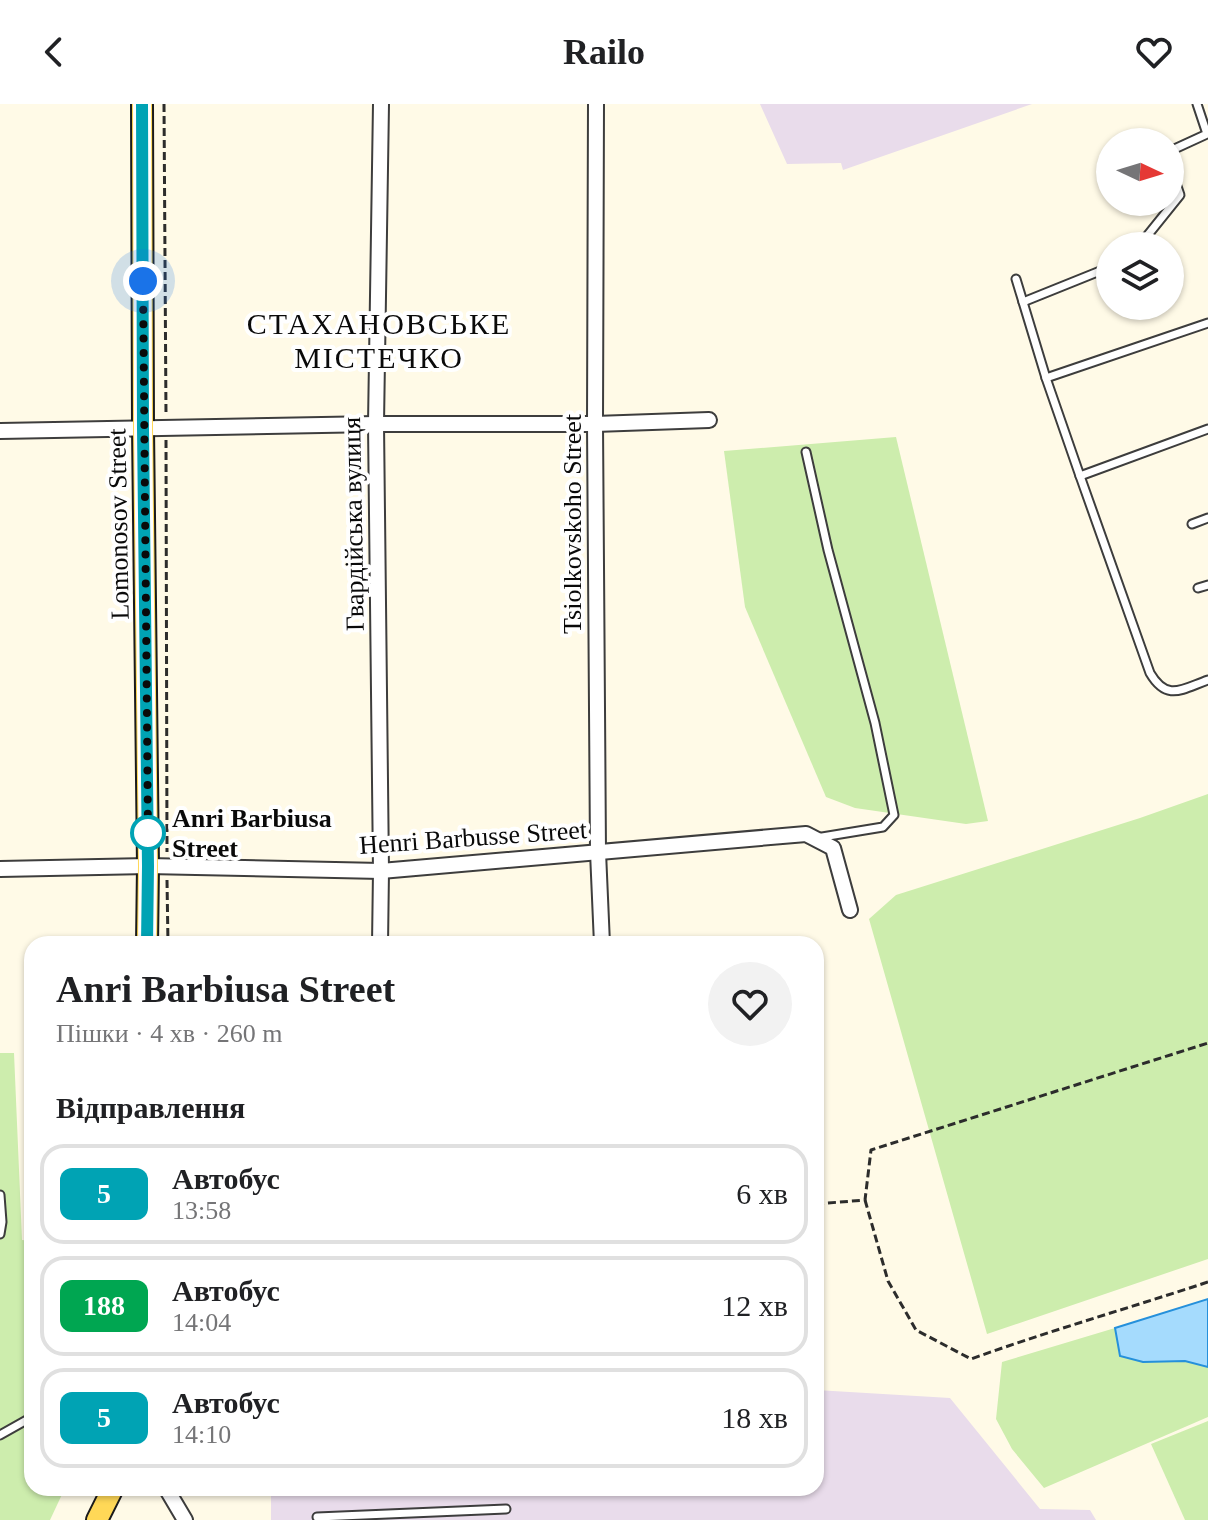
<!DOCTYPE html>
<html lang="uk">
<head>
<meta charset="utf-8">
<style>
	body { margin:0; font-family:Georgia,serif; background:#f2f2f2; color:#202124; height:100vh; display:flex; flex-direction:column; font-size:30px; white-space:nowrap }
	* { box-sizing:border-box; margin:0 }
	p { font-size:26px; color:#757577 }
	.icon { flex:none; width:44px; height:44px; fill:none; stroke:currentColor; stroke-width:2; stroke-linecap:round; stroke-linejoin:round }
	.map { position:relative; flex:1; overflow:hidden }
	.drawer { position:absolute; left:24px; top:832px; width:800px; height:560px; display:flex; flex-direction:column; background:#fff; border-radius:24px; box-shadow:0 2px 6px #0004 }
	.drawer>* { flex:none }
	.badge { padding:0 16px; border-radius:12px; font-size:28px; line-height:52px }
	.needle { width:52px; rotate:94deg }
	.tools { position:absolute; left:1096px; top:24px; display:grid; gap:16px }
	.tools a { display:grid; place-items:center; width:88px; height:88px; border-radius:50%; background:#fff; box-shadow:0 2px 6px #0004; font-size:40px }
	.you { position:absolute; width:40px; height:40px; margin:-20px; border:6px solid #fff; border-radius:50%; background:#1a73e8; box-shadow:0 0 0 12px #1a73e833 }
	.map>.badge { position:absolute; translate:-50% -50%; box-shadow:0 0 0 4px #fff }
	h2 { padding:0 32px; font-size:30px; line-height:72px }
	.round { display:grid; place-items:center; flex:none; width:84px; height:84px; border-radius:42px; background:#f2f2f2 }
	.summary { display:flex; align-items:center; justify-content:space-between; height:136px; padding:0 32px }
	h1 { font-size:38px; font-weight:700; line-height:60px }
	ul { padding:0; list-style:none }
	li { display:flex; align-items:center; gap:24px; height:100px; margin:0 16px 12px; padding:0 16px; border:4px solid #e0e0e0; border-radius:24px }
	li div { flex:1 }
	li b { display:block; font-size:30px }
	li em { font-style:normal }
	li .badge { min-width:88px; font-weight:700; text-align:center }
	header { display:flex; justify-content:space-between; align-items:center; height:104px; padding:0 32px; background:#fff; font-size:36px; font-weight:700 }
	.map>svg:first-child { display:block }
	.industrial { fill:#e9dceb }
	.green { fill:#cdedad }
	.water { fill:#a5dbfd; stroke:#2590db; stroke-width:2 }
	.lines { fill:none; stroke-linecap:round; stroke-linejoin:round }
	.lane-casing { stroke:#3d3d3d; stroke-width:11 }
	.street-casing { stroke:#3d3d3d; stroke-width:18 }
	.primary-casing { stroke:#1b1b1b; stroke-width:24 }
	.path { stroke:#2c2c2c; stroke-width:3; stroke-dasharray:8 4; stroke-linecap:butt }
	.lane { stroke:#fff; stroke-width:7 }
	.street { stroke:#fff; stroke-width:14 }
	.primary { stroke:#ffd857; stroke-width:20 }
	.line-casing { stroke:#fff; stroke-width:18 }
	.line { stroke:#00a3b4; stroke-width:12 }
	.walk { stroke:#0a0a0a; stroke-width:8; stroke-dasharray:0 14.4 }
	.stop-dot { fill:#fff; stroke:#00a3b4; stroke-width:4 }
	.labels { text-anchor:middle; stroke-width:8; stroke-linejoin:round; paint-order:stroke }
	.street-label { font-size:26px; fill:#0a0a0a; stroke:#fff }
	.stop-label { font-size:26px; font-weight:bold; fill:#0a0a0a; stroke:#fff; text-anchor:start }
	.quarter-label { font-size:30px; letter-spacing:2px; fill:#0a0a0a; stroke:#fff }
</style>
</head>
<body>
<header><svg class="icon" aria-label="back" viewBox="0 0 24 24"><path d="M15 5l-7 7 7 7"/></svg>Railo<svg class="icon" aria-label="heart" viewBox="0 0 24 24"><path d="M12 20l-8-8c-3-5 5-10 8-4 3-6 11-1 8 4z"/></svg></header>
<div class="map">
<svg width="1208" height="1416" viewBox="0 0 1208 1416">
	<rect width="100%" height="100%" fill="#fffae7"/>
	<!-- industrial -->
	<g class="industrial">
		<path d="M760 0H1032L843 66 841 59 787 60Z"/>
		<path d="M816 1286 950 1294 1040 1405 1090 1406 1096 1416H271V1384H816Z"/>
	</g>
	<!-- green -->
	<g class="green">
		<path d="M896 333 988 717 966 720 855 704 826 693 745 503 724 347Z"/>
		<path d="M1208 690V1155L987 1230 869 815 896 791 1140 714Z"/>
		<path d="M0 949H14L22 1136 32 1137V1384H65L50 1416H0Z"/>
		<path d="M1115 1224 1120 1252 1143 1258 1185 1257 1208 1263V1313L1044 1384 1012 1345 996 1315 1002 1258Z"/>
		<path d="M1208 1317V1416H1185L1151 1340Z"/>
	</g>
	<!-- water -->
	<path class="water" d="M1208 1195V1263L1185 1257 1143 1258 1120 1252 1115 1224Z"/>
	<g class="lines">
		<defs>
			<g id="lane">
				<path d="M1170 47 1207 30 1197 0"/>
				<path d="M1139 142 1180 91 1170 62"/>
				<path d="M1016 175 1046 274 1080 372 1208 325"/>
				<path d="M1023 198 1110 163"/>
				<path d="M1046 274 1208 219"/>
				<path d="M806 348 828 446 875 619 894 711 883 723 816 734"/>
				<path d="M1080 372 1150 569C1167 598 1182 585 1208 576"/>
				<path d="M1192 420 1208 414"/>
				<path d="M1198 484 1208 481"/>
				<path d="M0 1091 2 1118 0 1130"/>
				<path d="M0 1331 32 1313"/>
				<path d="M317 1413 506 1405"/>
			</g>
			<g id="street">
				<path d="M596 0 595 320 598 748 602 840"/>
				<path d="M0 327 376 320H595L709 316"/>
				<path d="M0 765 148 762 381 767 806 730 833 744 850 806"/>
				<path d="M380 840 381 767 376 320 381 0"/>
				<path d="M166 1384 185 1416"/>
			</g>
			<g id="primary">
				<path d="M142 0 143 324 148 762 147 840"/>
				<path d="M97 1416 113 1384"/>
			</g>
		</defs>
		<!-- lane casing -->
		<use href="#lane" class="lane-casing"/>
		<!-- street casing -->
		<use href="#street" class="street-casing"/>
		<!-- primary casing -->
		<use href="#primary" class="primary-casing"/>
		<!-- path -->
		<g class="path">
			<path d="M164 0 166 312"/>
			<path d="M166 336 167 748"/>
			<path d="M167 776 168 840"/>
			<path d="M865 1096 888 1177 916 1226 971 1255C1049 1227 1129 1204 1208 1178"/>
			<path d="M816 1100 865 1096 871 1046 1208 939"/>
		</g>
		<!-- lane -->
		<use href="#lane" class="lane"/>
		<!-- street -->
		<use href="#street" class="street"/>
		<!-- primary -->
		<use href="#primary" class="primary"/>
	</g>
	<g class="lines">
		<defs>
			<path id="line" d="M142 0 143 324 148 762 147 840"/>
		</defs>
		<!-- line casing -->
		<use href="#line" class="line-casing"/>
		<!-- line -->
		<use href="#line" class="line"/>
		<!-- walk -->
		<path class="walk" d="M143 177 148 730V729"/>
	</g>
	<!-- markers -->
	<circle class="stop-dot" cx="148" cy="729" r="16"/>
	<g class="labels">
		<!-- street labels -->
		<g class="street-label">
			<text transform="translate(118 420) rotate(-91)" y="9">Lomonosov Street</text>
			<text transform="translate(353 420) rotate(-91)" y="9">Гвардійська вулиця</text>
			<text transform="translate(572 420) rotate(-90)" y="9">Tsiolkovskoho Street</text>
			<text transform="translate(473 733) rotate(-4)" y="9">Henri Barbusse Street</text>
		</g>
		<!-- stop labels -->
		<g class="stop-label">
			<text x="172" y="723">Anri Barbiusa<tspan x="172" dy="30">Street</tspan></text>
		</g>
		<!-- quarter labels -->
		<g class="quarter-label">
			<text x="379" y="230">СТАХАНОВСЬКЕ<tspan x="379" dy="34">МІСТЕЧКО</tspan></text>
		</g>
	</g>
</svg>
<div class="tools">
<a><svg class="needle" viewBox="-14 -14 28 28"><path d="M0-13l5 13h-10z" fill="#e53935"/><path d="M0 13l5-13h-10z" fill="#757577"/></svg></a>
<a><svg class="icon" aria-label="layers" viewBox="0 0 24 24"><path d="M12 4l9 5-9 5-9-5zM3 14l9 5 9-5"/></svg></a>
</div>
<div class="you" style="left:143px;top:177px"></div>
<section class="drawer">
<div class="summary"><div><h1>Anri Barbiusa Street</h1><p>Пішки · 4 хв · 260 m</p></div><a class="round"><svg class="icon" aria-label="heart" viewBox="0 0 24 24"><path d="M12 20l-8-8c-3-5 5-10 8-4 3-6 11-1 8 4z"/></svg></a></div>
<h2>Відправлення</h2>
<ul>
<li><span class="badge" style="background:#00a3b4;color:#fff">5</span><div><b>Автобус</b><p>13:58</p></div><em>6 хв</em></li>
<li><span class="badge" style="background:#00a651;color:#fff">188</span><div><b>Автобус</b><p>14:04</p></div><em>12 хв</em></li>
<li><span class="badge" style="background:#00a3b4;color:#fff">5</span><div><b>Автобус</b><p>14:10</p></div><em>18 хв</em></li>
</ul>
</section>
</div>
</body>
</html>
